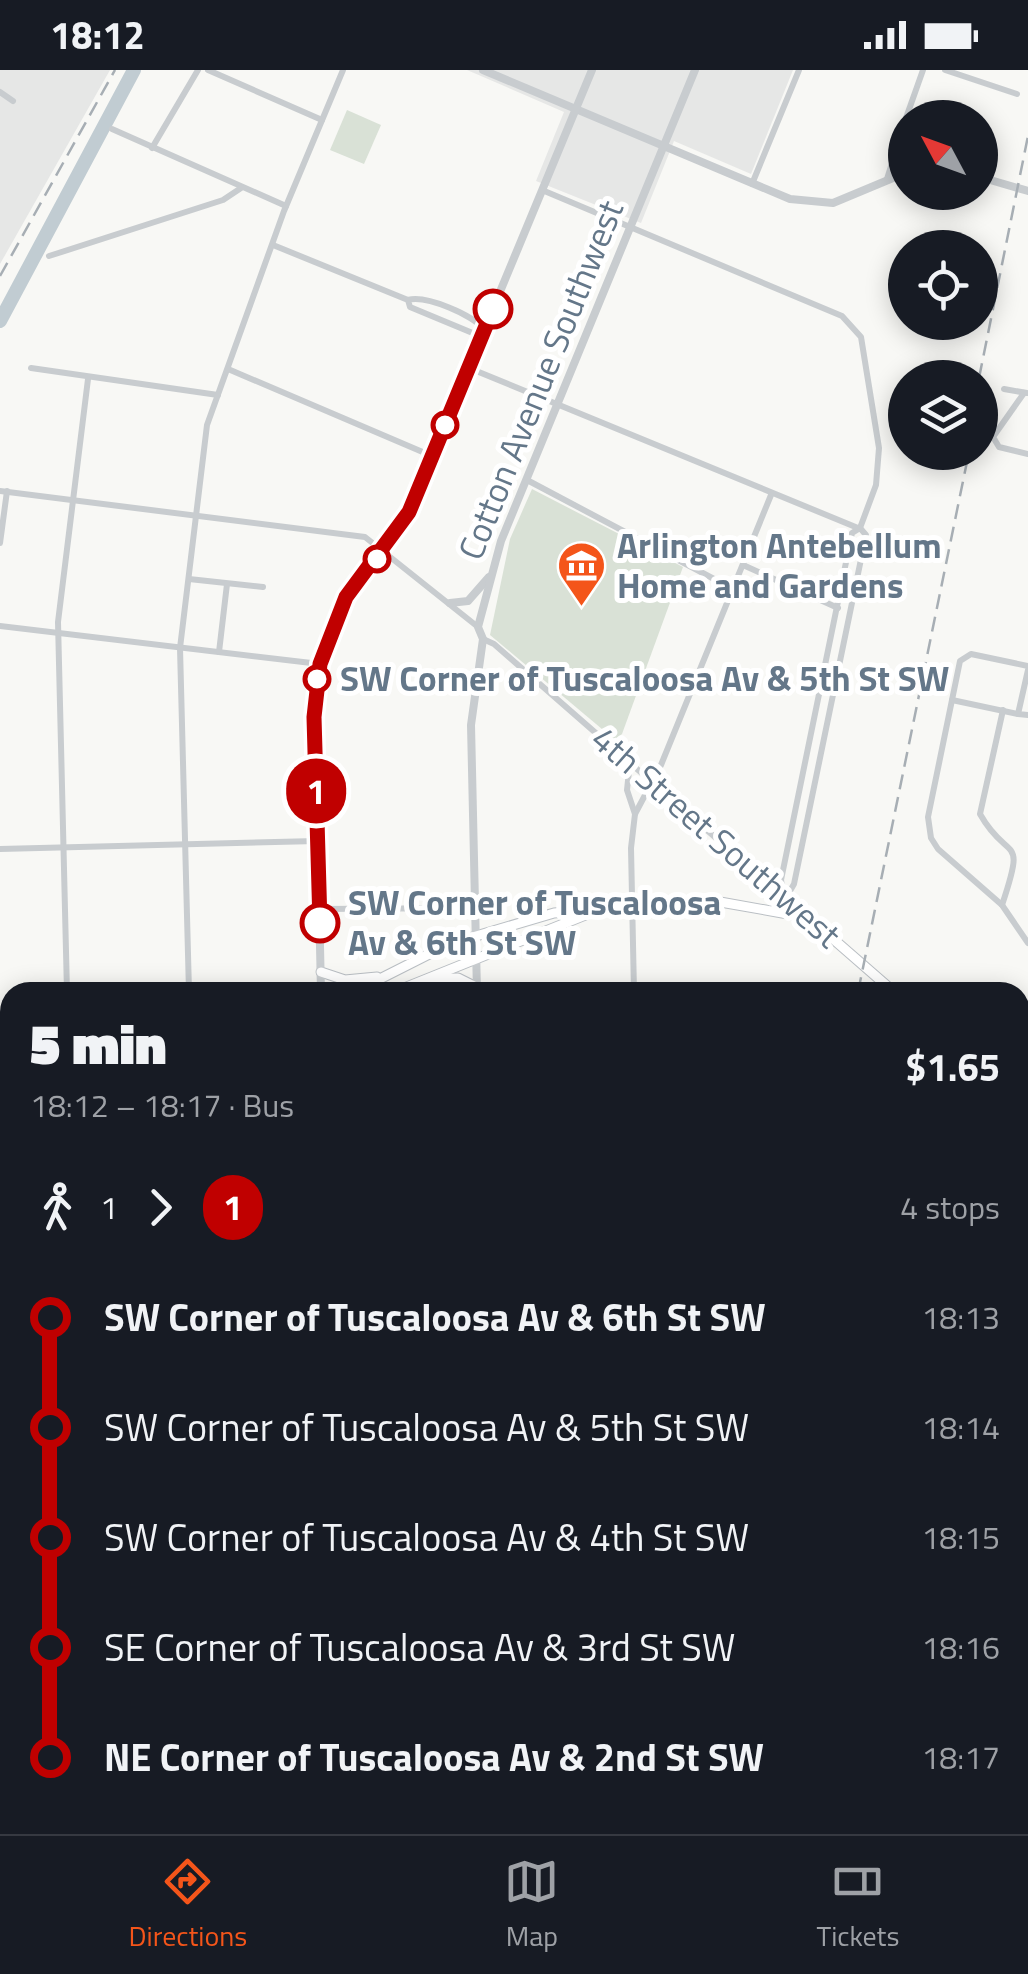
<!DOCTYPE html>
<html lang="en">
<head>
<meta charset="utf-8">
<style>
	body { margin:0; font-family:"Titillium Web",sans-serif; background:#20242c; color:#f1f3f6; height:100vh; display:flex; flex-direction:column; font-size:38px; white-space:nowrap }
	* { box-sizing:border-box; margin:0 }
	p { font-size:32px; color:#9ea1a6 }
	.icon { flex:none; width:55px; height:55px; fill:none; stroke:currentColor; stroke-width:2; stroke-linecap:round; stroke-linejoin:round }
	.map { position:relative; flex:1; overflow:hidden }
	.side { position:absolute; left:0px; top:912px; width:1030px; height:852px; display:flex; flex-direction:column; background:#171b24; border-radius:30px 30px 0 0; box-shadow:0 5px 25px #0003 }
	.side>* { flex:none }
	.badge { padding:0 20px; border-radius:32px; font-size:35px; line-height:65px }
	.needle { width:65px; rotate:311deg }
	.fabs { position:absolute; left:888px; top:30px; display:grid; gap:20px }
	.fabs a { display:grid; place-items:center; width:110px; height:110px; border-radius:50%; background:#171b24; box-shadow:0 5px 25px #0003; font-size:50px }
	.map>.badge { position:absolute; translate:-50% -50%; box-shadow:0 0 0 5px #fff }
	.legs { display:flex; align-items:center; gap:15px; height:110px; padding:0 30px; font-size:32px }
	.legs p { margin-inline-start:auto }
	.headline { display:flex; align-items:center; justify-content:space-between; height:170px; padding:0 30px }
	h1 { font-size:55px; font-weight:800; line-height:75px }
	ul { padding:0 30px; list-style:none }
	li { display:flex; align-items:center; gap:35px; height:110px; font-size:38px }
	li i { display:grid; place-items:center; width:15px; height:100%; margin:0 12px; background:currentColor }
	li i::after { content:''; width:25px; height:25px; margin:-12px; border:8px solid; border-radius:50%; background:#171b24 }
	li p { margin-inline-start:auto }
	li:first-child i { background:linear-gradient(#0000 50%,currentColor 0) }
	li:last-child i { background:linear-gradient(currentColor 50%,#0000 0) }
	.status { display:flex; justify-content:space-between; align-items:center; height:70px; padding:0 50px; background:#171b24; direction:ltr }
	.status svg { height:28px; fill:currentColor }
	.menu { display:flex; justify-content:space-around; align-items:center; height:140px; border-top:2px solid #363941; background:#171b24; font-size:28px; color:#9ea1a6 }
	.menu a { display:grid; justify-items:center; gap:5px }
	.menu .active { color:#f4551a }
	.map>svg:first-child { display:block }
	.built { fill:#e6e7e6 }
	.green { fill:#d9e1d6 }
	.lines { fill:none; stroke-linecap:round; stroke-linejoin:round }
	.river { stroke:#c1ccd2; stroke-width:14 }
	.secondary-casing { stroke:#babfc4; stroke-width:11 }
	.minor { stroke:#c8cccf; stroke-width:6 }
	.tertiary { stroke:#c8cccf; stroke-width:8 }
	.secondary { stroke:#fff; stroke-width:9 }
	.rail { stroke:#a7aeb4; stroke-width:2.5; stroke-dasharray:15 8; stroke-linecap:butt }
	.line-1-casing { stroke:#fff; stroke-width:22 }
	.line-1 { stroke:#c00000; stroke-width:15 }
	.stop-1-dot { fill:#fff; stroke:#c00000; stroke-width:5 }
	.labels { text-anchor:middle; stroke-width:10; stroke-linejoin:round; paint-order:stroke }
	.street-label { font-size:35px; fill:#647789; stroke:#fff }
	.poi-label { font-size:35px; font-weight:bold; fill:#647789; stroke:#fff; text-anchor:start }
	.stop-label { font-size:35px; font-weight:bold; fill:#647789; stroke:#fff; text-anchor:start }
</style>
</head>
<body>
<div class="status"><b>18:12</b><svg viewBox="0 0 49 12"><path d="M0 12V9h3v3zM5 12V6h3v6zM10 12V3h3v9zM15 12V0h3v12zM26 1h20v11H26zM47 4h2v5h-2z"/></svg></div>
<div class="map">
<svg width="1028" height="1764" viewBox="0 0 1028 1764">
	<rect width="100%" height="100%" fill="#f8f8f5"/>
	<!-- built -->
	<g class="built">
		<path d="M0 0H110L0 194Z"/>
		<path d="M467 0H793L751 104 674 71 641 153 536 111 564 42Z"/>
		<path d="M10 1254V1599L0 1598V1265Z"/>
	</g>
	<!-- green -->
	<g class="green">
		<path d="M347 40 381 55 364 94 330 80Z"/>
		<path d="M532 419 683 497 622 664 615 670 490 565 510 469Z"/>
		<path d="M1020 1046 1028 1053V1764H780L781 1755H1020Z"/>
	</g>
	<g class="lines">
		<!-- river -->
		<path class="river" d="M0 251 134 0"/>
		<defs>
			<g id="secondary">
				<path d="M321 902 345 910 377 907"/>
				<path d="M428 909 458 908 476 917"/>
				<path d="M354 922 449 874 554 843 709 830 799 846 824 861 894 922"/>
				<path d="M394 922 598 840"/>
				<path d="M1020 1032 1028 1039"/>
				<path d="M0 1074 10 1075"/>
				<path d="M0 1144 10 1153"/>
				<path d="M0 1240 10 1229"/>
			</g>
		</defs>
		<!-- secondary casing -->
		<use href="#secondary" class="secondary-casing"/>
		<!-- minor -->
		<g class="minor">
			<path d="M208 0 322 50"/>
			<path d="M945 0 1017 24"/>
			<path d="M0 22 13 31"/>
			<path d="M906 48 923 0"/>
			<path d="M112 59 286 136"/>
			<path d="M152 78 198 0"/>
			<path d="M887 109 905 52"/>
			<path d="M752 114 799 0"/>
			<path d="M542 120 842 246 861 267 879 378 876 415 860 458 852 463 781 810 784 828"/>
			<path d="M273 175 408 230C426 225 474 245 484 260L475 264 410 237 408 230"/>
			<path d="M49 186 223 130 241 118"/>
			<path d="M31 298 218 325"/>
			<path d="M469 298 858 458"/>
			<path d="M228 299 432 386"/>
			<path d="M1004 319 1027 323"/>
			<path d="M1024 323 993 367 999 377 1028 384"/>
			<path d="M527 410 733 519"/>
			<path d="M0 421 365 467 478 557"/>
			<path d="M0 473 7 421"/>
			<path d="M743 495 838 538"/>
			<path d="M189 509 263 517"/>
			<path d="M0 556 320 594"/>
			<path d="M483 569 494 574 804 845"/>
			<path d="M219 582 227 514"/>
			<path d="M1028 596 971 584 960 591 928 747 931 768 938 779 1002 835 1028 873"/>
			<path d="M1028 600 1018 644 1028 645"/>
			<path d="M952 630 1018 644"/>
			<path d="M630 692 627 720 635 744"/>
			<path d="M0 779 317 771"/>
			<path d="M1002 835C1027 761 1008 794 980 744L1003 640"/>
			<path d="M319 839 475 838"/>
			<path d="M779 840 794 814 866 465 860 458"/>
			<path d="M67 922 58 552 88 309"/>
			<path d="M189 922 180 578 207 355 284 141 343 0"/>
			<path d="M634 922 631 778 635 744 661 695 771 425"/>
			<path d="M0 952H10"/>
			<path d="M1020 977 1028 967"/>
			<path d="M1020 1000 1028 989"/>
			<path d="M0 1606H10"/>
			<path d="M87 1764V1755"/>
			<path d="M166 1764V1755"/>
			<path d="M416 1764 417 1755"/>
			<path d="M573 1764 574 1755"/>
		</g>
		<!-- tertiary -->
		<g class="tertiary">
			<path d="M483 0 790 129 833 133 905 103"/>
			<path d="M980 107 1028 121"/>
			<path d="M450 533 468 531 489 507"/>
			<path d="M321 922 315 647 320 594 347 527 409 441 592 0"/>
			<path d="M477 922 471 655 483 569 478 557 501 471 695 0"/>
			<path d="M258 1764 259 1755"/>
		</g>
		<!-- secondary -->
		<use href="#secondary" class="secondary"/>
		<!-- rail -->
		<g class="rail">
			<path d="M0 206 115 0"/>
			<path d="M979 308 1028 66"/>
			<path d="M858 922 969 382"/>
			<path d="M753 1764V1755"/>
		</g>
	</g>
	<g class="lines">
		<defs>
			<path id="line-1" d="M320 853 314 647 320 594 346 527 409 442 493 239"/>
		</defs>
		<!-- line-1 casing -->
		<use href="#line-1" class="line-1-casing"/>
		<!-- line-1 -->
		<use href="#line-1" class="line-1"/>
	</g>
	<!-- icons -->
	<defs>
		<symbol id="museum-pin" viewBox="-11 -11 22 30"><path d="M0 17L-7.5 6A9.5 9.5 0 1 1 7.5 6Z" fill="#f4551a" stroke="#fff"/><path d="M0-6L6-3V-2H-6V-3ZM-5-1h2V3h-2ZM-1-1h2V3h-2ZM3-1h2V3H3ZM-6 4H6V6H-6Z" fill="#fff"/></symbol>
	</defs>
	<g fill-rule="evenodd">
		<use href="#museum-pin" x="554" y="468" width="55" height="75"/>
	</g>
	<!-- markers -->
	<g class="stop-1-dot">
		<circle cx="493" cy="239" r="18"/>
		<circle cx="445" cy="355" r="12"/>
		<circle cx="377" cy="489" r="12"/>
		<circle cx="317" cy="609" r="12"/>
		<circle cx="320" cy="853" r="18"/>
	</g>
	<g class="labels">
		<!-- street labels -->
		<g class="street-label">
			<text transform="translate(541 310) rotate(-68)" y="12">Cotton Avenue Southwest</text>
			<text transform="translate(716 767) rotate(41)" y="12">4th Street Southwest</text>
		</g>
		<!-- poi labels -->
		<g class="poi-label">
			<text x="617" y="488">Arlington Antebellum<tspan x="617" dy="40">Home and Gardens</tspan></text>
		</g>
		<!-- stop labels -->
		<g class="stop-label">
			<text x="340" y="621">SW Corner of Tuscaloosa Av &amp; 5th St SW</text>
			<text x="348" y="845">SW Corner of Tuscaloosa<tspan x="348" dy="40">Av &amp; 6th St SW</tspan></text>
		</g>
	</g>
</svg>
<div class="fabs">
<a><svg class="needle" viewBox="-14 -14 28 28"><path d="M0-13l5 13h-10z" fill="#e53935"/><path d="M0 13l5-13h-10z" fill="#9ea1a6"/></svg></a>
<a><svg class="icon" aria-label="locate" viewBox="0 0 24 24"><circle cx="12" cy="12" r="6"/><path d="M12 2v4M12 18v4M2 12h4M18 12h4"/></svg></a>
<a><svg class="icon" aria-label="layers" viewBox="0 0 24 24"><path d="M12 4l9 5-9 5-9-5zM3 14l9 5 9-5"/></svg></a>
</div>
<b class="badge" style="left:316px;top:721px;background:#c00000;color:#fff">1</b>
<section class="side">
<div class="headline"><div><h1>5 min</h1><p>18:12 – 18:17 · Bus</p></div><b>$1.65</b></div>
<div class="legs"><svg class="icon" aria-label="walk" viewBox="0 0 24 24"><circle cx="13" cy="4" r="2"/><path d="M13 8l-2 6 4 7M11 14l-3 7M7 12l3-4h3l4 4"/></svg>1<svg class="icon" aria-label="forward" viewBox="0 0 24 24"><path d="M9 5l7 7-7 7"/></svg><b class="badge" style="background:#c00000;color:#fff">1</b><p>4 stops</p></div>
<ul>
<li><i style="color:#c00000"></i><b>SW Corner of Tuscaloosa Av &amp; 6th St SW</b><p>18:13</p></li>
<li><i style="color:#c00000"></i><span>SW Corner of Tuscaloosa Av &amp; 5th St SW</span><p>18:14</p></li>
<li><i style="color:#c00000"></i><span>SW Corner of Tuscaloosa Av &amp; 4th St SW</span><p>18:15</p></li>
<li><i style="color:#c00000"></i><span>SE Corner of Tuscaloosa Av &amp; 3rd St SW</span><p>18:16</p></li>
<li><i style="color:#c00000"></i><b>NE Corner of Tuscaloosa Av &amp; 2nd St SW</b><p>18:17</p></li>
</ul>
</section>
</div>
<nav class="menu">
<a class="active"><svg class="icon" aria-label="directions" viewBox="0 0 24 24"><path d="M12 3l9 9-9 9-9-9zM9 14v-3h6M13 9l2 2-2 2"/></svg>Directions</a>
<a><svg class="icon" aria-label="map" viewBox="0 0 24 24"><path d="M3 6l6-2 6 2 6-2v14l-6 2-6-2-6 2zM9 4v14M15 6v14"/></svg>Map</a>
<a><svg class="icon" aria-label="tickets" viewBox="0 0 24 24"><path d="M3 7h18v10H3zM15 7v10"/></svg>Tickets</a>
</nav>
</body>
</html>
